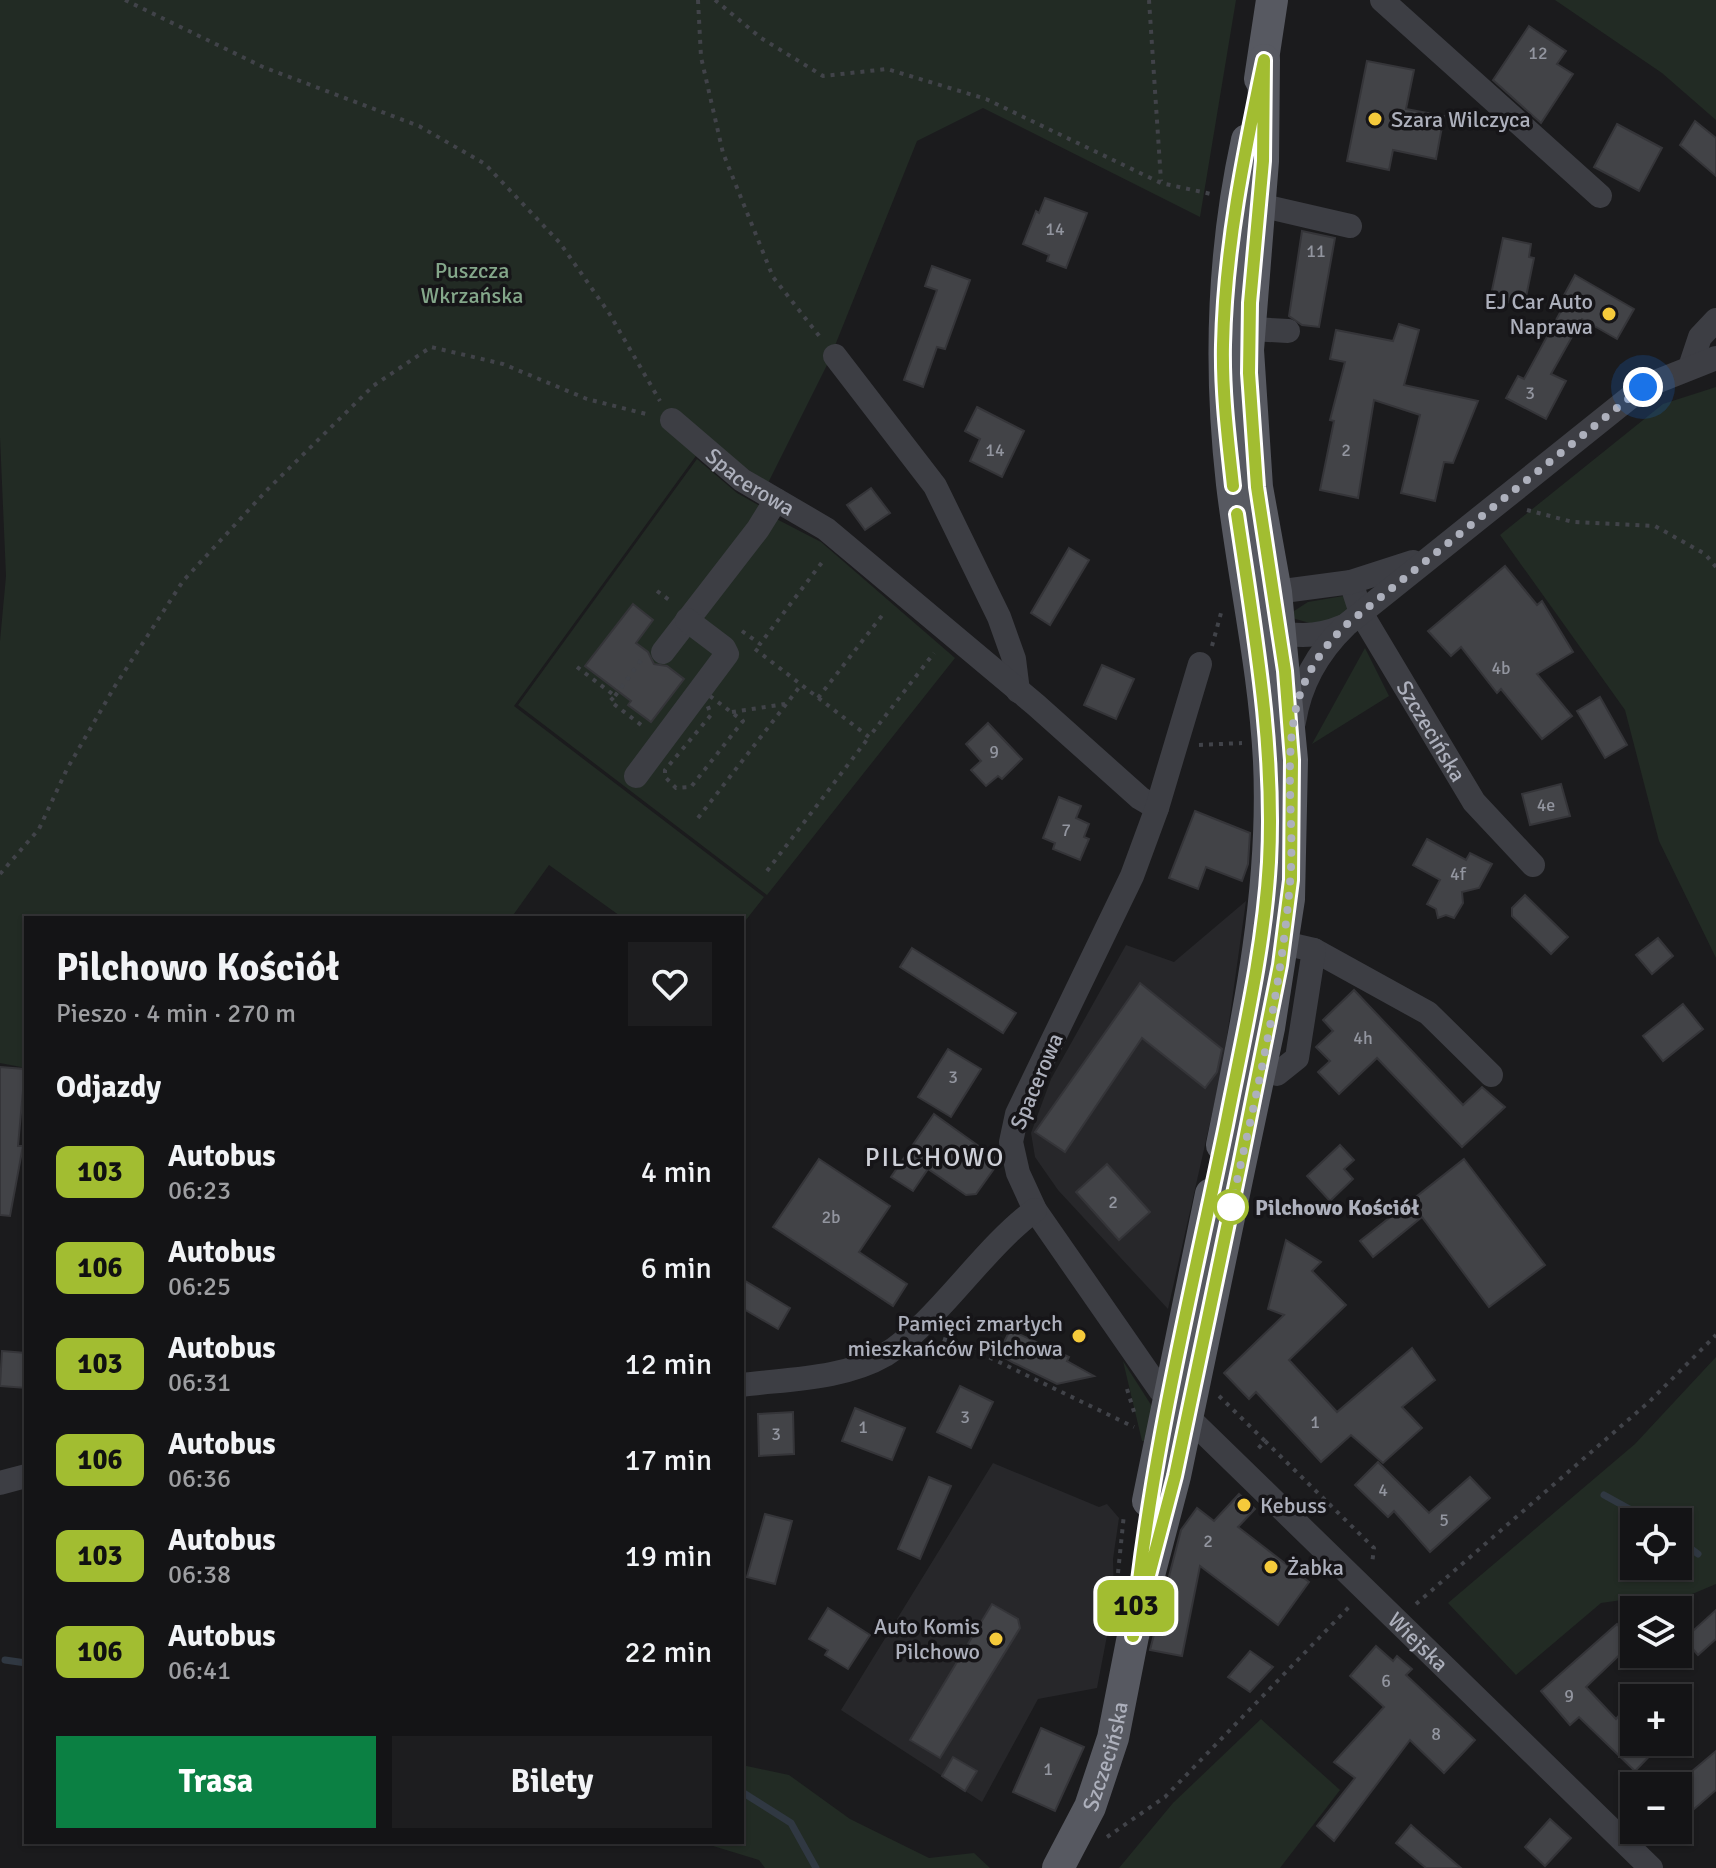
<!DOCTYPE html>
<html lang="pl">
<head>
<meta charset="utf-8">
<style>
	body { margin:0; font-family:Signika,sans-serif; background:#1d1d1f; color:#f1f3f6; height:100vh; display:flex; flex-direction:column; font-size:30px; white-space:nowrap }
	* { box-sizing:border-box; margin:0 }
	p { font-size:26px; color:#9d9ea1 }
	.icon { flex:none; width:44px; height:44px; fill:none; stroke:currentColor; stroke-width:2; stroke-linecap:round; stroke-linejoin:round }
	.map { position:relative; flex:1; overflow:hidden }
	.details { position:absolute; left:24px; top:916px; width:720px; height:928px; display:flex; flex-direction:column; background:#141416; border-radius:0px; box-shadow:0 2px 6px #0004,0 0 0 2px #333335 }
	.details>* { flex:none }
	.badge { padding:0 16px; border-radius:12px; font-size:28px; line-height:52px }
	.buttons { position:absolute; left:1620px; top:1508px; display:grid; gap:16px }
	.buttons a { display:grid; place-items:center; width:72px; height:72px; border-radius:0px; background:#141416; box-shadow:0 2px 6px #0004,0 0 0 2px #333335; font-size:40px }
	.you { position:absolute; width:40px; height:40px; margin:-20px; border:6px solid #fff; border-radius:50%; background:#1a73e8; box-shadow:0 0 0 12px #1a73e833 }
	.map>.badge { position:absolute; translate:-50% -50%; box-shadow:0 0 0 4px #fff }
	h2 { padding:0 32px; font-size:30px; line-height:72px }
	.round { display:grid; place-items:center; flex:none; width:84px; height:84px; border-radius:0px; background:#1d1d1f }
	.head { display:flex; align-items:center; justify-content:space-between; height:136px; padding:0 32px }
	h1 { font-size:38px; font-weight:700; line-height:60px }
	.cta { display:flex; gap:16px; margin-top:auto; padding:16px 32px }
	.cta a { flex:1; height:92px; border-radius:0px; background:#0b8043; color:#fff; font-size:32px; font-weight:700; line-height:92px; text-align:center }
	.cta a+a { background:#1d1d1f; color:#f1f3f6 }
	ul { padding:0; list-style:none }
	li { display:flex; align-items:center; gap:24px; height:96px; padding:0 32px }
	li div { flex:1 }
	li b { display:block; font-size:30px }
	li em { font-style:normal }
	li .badge { min-width:88px; font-weight:700; text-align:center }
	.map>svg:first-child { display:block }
	.built { fill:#27272a }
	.green { fill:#222b24; fill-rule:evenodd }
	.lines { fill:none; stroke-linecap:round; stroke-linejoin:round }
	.stream { stroke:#303842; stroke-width:7 }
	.building { fill:#424347; stroke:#353539; stroke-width:2 }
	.path { stroke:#414349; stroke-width:4; stroke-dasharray:4 6; stroke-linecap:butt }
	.minor { stroke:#3d3e44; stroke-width:24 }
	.major { stroke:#575961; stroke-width:32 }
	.line-casing { stroke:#fff; stroke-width:18 }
	.line { stroke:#a2bd31; stroke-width:12 }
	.walk { stroke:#adb0bc; stroke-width:8; stroke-dasharray:0 14.4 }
	.poi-dot { fill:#f5ca3b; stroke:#161518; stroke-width:3 }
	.stop-dot { fill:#fff; stroke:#a2bd31; stroke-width:4 }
	.labels { text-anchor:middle; stroke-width:7; stroke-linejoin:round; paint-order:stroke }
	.number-label { font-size:18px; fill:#92959f }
	.poi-label { font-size:22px; fill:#adb0bc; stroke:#161518; text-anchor:start }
	.park-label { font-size:22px; fill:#84a78a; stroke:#161518 }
	.street-label { font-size:22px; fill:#adb0bc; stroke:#161518 }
	.stop-label { font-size:22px; font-weight:bold; fill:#adb0bc; stroke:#161518; text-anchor:start }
	.quarter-label { font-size:26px; letter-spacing:2px; fill:#ced0d8; stroke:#161518 }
</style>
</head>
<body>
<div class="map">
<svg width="1716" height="1868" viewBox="0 0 1716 1868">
	<rect width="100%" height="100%" fill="#1b1b1d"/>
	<!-- built -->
	<g class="built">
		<path d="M1246 901 1223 1065 1168 1309 1058 1190 1035 1157 1031 1133 1051 1079 1126 945 1174 962Z"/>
		<path d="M993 1463 1099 1507 1107 1504 1119 1518 1113 1559 1114 1599 1097 1688 1038 1699 982 1802 841 1710Z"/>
	</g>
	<!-- green -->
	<g class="green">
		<path d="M0 0H1236L1200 217 983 108 917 141 828 363 768 483 726 455 698 453 514 706 764 897 742 925V918H623L549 865 511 918H26V1068L0 1063V641L6 576 0 437Z"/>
		<path d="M1555 0H1716V120L1662 73Z"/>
		<path d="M1716 387V958L1659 841 1625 710 1500 535 1663 404Z"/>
		<path d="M697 459 737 493 760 506 759 510 821 542 955 658 767 895 518 705Z"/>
		<path d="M1343 596 1352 601 1344 616 1313 624 1292 618 1294 611 1308 602Z"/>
		<path d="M1365 648 1389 696 1312 744Z"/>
		<path d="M1716 1357V1584L1671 1603 1629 1599 1601 1603 1516 1675 1448 1603 1635 1444ZM1634 1522H1678V1566H1634Z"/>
		<path d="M1123 1361 1153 1408 1144 1441H1142Z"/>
		<path d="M1261 1719 1340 1790 1280 1868H1119L1173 1803Z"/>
		<path d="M742 1765 789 1775 850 1819 929 1858 974 1853 990 1868H765L759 1860 700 1842H742Z"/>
	</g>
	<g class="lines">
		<!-- stream -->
		<g class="stream">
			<path d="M1604 1495 1653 1522"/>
			<path d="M1678 1539 1698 1554"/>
			<path d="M5 1660 26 1663"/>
			<path d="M742 1792 791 1823 816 1868"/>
		</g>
	</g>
	<!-- building -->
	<g class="building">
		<path d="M1529 26 1566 51 1557 64 1573 74 1541 123 1493 80Z"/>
		<path d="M1367 61 1414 70 1406 109 1444 116 1436 159 1393 150 1389 170 1347 161Z"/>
		<path d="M1695 121 1716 138V176L1680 145Z"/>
		<path d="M1617 124 1662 148 1639 191 1594 167Z"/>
		<path d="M1045 198 1087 213 1066 268 1047 261 1049 255 1023 244 1036 211 1039 213Z"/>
		<path d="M1302 231 1335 238 1319 327 1302 325 1289 316Z"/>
		<path d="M1503 238 1531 244 1529 257 1534 258 1525 302 1513 299 1507 303 1504 298 1491 295Z"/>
		<path d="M932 266 970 280 945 349 937 347 923 387 904 380 937 290 925 286Z"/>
		<path d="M1575 275 1634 309 1617 339 1582 319 1551 374 1566 381 1546 419 1506 398 1518 376 1524 379 1562 309 1557 308Z"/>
		<path d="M1399 324 1419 330 1404 385 1478 401 1453 463 1444 462 1435 501 1401 493 1420 415 1374 400 1358 498 1320 490 1334 421 1330 420 1345 362 1330 359 1336 330 1393 341Z"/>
		<path d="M977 407 1024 431 1002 477 970 461 980 439 965 431Z"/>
		<path d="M871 488 890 513 865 530 847 505Z"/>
		<path d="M1069 548 1089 560 1050 625 1031 613Z"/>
		<path d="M1505 566 1537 605 1542 601 1573 652 1537 674 1572 716 1542 739 1501 689 1497 693 1461 647 1451 656 1428 631Z"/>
		<path d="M633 604 653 620 636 643 648 652 654 664 667 666 684 679 651 722 628 705 631 701 585 666Z"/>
		<path d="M1102 665 1134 679 1116 719 1084 705Z"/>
		<path d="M1600 697 1627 745 1605 758 1577 711Z"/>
		<path d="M988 723 1022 759 1002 779 998 776 986 786 971 770 981 761 966 744Z"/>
		<path d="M1561 784 1570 816 1530 825 1522 794Z"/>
		<path d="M1059 797 1081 806 1076 818 1089 824 1084 837 1089 839 1080 860 1053 849 1055 843 1043 838Z"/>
		<path d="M1195 811 1250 833 1248 864 1242 881 1206 867 1198 889 1169 878Z"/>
		<path d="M1427 839 1466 860 1470 853 1492 864 1479 888 1462 892 1463 903 1454 918 1446 915 1438 918 1436 909 1427 904 1440 880 1413 865Z"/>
		<path d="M1525 895 1568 937 1551 954 1512 916V908Z"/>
		<path d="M1658 938 1673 956 1652 974 1636 955Z"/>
		<path d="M912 948 1016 1013 1003 1033 900 967Z"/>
		<path d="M1140 983 1222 1049 1217 1072 1205 1088 1142 1038 1065 1152 1035 1132Z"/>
		<path d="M1354 990 1463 1105 1482 1087 1505 1107 1462 1147 1377 1058 1339 1094 1318 1072 1330 1061 1316 1047 1333 1031 1323 1020Z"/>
		<path d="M1683 1004 1703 1029 1663 1061 1643 1036Z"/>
		<path d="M948 1049 981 1069 951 1117 918 1097Z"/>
		<path d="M0 1067 25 1069 18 1146H23L10 1216 0 1215Z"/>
		<path d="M934 1114 994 1157 996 1166 976 1194 966 1195 928 1169 913 1191 891 1177Z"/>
		<path d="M1340 1145 1354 1160 1344 1169 1353 1179 1330 1201 1307 1176Z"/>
		<path d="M819 1159 890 1206 859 1252 907 1284 893 1306 773 1227Z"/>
		<path d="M1464 1159 1545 1265 1489 1307 1422 1217 1373 1257 1360 1241Z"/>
		<path d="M1107 1164 1150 1212 1119 1240 1076 1192Z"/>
		<path d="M1286 1240 1321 1262 1312 1271 1346 1305 1289 1360 1337 1412 1412 1348 1435 1380 1402 1407 1422 1428 1383 1463 1351 1435 1321 1462 1256 1392 1249 1399 1224 1373 1284 1315 1268 1309Z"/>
		<path d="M742 1279 790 1308 778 1329 742 1308Z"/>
		<path d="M1010 1330 1069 1357 1067 1361 1094 1376 1057 1384 1014 1363 998 1354Z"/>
		<path d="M2 1351 26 1353V1388L0 1386Z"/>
		<path d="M960 1386 993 1402 971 1448 937 1432Z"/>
		<path d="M855 1408 905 1428 892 1460 842 1441Z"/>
		<path d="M793 1412 794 1454 759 1456 758 1414Z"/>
		<path d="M1378 1462 1429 1513 1470 1477 1490 1498 1430 1552 1394 1511 1388 1517 1355 1485Z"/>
		<path d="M929 1477 951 1486 920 1559 898 1549Z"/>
		<path d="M1239 1494 1255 1509 1238 1527 1309 1582 1278 1625 1200 1566 1182 1656 1150 1650 1181 1530 1197 1508 1214 1521Z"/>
		<path d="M765 1514 792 1521 775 1584 747 1577Z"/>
		<path d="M992 1604 1018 1619 1020 1628 940 1758 910 1740Z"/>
		<path d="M828 1608 870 1635 848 1669 825 1655 828 1650 809 1639Z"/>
		<path d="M1716 1610V1639L1698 1655 1684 1639Z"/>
		<path d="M1617 1624 1633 1642 1586 1687 1616 1719 1624 1710 1634 1720V1742H1663L1635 1771 1579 1717 1570 1725 1541 1691Z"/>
		<path d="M1376 1646 1393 1661 1397 1656 1412 1669 1406 1675 1475 1740 1444 1773 1410 1740 1334 1841 1317 1826 1355 1778 1334 1762 1384 1707 1350 1676Z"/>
		<path d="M1250 1651 1273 1667 1250 1692 1228 1677Z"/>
		<path d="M1041 1728 1084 1747 1055 1811 1013 1792Z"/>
		<path d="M1716 1751V1790L1678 1823V1783Z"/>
		<path d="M953 1757 977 1771 965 1791 942 1776Z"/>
		<path d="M1550 1819 1571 1838 1545 1866 1525 1847Z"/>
		<path d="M1411 1825 1421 1834 1461 1868H1426L1396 1843Z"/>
	</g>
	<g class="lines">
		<!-- path -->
		<g class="path">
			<path d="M125 0 263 67 419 126 485 164 560 243 609 313 660 401"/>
			<path d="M698 0 701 57 723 153 773 277 820 337"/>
			<path d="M715 0 761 38 823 76 887 69 986 99 1161 183 1211 194"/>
			<path d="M1149 0 1161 181"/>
			<path d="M1527 510 1573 522 1655 526 1705 554 1716 567"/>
			<path d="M657 591 672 602"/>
			<path d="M742 631 760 644 823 561"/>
			<path d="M1212 646 1221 613"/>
			<path d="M755 649 869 737 934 653"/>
			<path d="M577 667 615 696 610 701 645 728"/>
			<path d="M702 690 743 721 691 787 676 788 665 777V770L711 715Z"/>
			<path d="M615 696 642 659"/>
			<path d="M818 698 884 613"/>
			<path d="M732 712 785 704"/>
			<path d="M1199 745 1242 743"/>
			<path d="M698 818 801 685"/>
			<path d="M767 871 869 737"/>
			<path d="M0 874 39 829 67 769 115 686 183 581 268 489 373 386 431 347 503 364 587 399 650 415"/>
			<path d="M943 1339 970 1348 1134 1427"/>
			<path d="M1127 1389 1135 1415"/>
			<path d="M1219 1396 1265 1441 1255 1452"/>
			<path d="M1265 1441 1374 1548 1372 1564"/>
			<path d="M1118 1573 1124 1514"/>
			<path d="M1416 1604 1650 1401 1716 1335"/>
			<path d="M1107 1837 1165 1797 1349 1607"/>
		</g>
		<!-- minor -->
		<g class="minor">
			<path d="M1382 0 1600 196"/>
			<path d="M1246 202 1350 226"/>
			<path d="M1234 328 1288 331"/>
			<path d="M835 356 935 486 999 617 1014 659 1018 691"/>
			<path d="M1690 367 1700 337 1716 320"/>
			<path id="s1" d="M672 420 742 480 826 529 1036 705 1140 798 1157 808"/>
			<path id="s2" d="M1351 582 1361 613 1474 802 1533 865"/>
			<path d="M1264 599 1276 592 1351 582 1413 562"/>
			<path d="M1268 627C1293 639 1318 637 1344 626"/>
			<path d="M663 652 758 529 776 500"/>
			<path id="s3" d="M1200 664 1157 808 1132 876 1017 1114 1011 1142 1018 1173 1035 1210 1160 1390 1651 1868"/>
			<path d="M1294 722C1300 683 1318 652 1346 625L1643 387 1716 358"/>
			<path d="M636 776 727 654 724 648 687 620"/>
			<path d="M1314 950 1428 1013 1491 1075"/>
			<path d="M1245 1063 1277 1074 1297 1058 1314 950 1266 939"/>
			<path d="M742 1385C788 1379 844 1379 885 1355 938 1322 981 1250 1035 1210"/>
			<path d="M0 1483 26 1476"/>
		</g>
		<!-- major -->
		<g class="major">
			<path d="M1260 79 1272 0"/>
			<path d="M1222 1145C1248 1018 1275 891 1269 761 1264 667 1243 577 1232 484 1219 369 1222 254 1247 140"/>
			<path d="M1148 1501 1211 1194"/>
			<path id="s4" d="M1058 1868 1090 1807 1113 1738 1133 1636 1175 1476 1240 1165 1269 1028 1289 899 1292 760 1276 592 1257 487 1248 350 1263 161 1264 60"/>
		</g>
	</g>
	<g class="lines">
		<defs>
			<path id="line" d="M1233 486C1228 440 1222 392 1223 345 1225 248 1244 155 1264 60L1263 161 1250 303 1249 373 1257 487 1285 671 1292 760 1291 880 1280 965 1240 1165 1175 1476 1133 1636C1149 1462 1191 1295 1226 1125 1243 1038 1264 950 1269 862 1275 744 1254 630 1237 514"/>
		</defs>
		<!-- line casing -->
		<use href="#line" class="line-casing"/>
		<!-- line -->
		<use href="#line" class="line"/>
		<!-- walk -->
		<path class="walk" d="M1231 1207C1255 1101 1281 992 1290 883 1295 828 1284 768 1295 713 1302 678 1321 649 1346 625L1643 387"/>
	</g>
	<!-- markers -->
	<g class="poi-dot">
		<circle cx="1375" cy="119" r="8"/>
		<circle cx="1609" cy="314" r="8"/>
		<circle cx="1079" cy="1336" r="8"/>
		<circle cx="1244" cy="1505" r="8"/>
		<circle cx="1271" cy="1567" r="8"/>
		<circle cx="996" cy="1639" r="8"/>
	</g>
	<circle class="stop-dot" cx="1231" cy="1207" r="16"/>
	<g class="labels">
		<!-- number labels -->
		<g class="number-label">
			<text x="1538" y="59">12</text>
			<text x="1055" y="235">14</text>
			<text x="1316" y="257">11</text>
			<text x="1530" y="399">3</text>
			<text x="995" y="456">14</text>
			<text x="1346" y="456">2</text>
			<text x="1501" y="674">4b</text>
			<text x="994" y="758">9</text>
			<text x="1546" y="811">4e</text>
			<text x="1066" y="836">7</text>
			<text x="1458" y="880">4f</text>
			<text x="1363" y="1044">4h</text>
			<text x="953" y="1083">3</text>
			<text x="1113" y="1208">2</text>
			<text x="831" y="1223">2b</text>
			<text x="965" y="1423">3</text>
			<text x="1315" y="1428">1</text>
			<text x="863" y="1433">1</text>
			<text x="776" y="1440">3</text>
			<text x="1383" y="1496">4</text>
			<text x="1444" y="1526">5</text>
			<text x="1208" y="1547">2</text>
			<text x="1386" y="1687">6</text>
			<text x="1569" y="1702">9</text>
			<text x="1436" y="1740">8</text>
			<text x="1048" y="1775">1</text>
		</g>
		<!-- poi labels -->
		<g class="poi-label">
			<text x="1391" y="127">Szara Wilczyca</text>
			<text x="1593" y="309" text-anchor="end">EJ Car Auto<tspan x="1593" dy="25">Naprawa</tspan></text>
			<text x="1063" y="1331" text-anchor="end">Pamięci zmarłych<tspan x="1063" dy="25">mieszkańców Pilchowa</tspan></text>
			<text x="1260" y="1513">Kebuss</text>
			<text x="1287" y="1575">Żabka</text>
			<text x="980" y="1634" text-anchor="end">Auto Komis<tspan x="980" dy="25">Pilchowo</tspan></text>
		</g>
		<!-- park labels -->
		<g class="park-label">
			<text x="472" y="278">Puszcza<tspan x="472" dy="25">Wkrzańska</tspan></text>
		</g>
		<!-- street labels -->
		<g class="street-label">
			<text dy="8" stroke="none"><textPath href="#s1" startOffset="100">Spacerowa</textPath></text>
			<text dy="8" stroke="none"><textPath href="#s2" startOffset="170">Szczecińska</textPath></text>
			<text transform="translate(1036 1081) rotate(-67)" y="8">Spacerowa</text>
			<text dy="8" stroke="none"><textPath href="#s3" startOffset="1168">Wiejska</textPath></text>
			<text dy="8" stroke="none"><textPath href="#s4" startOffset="122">Szczecińska</textPath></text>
		</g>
		<!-- stop labels -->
		<g class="stop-label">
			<text x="1255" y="1215">Pilchowo Kościół</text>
		</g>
		<!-- quarter labels -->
		<g class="quarter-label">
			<text x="935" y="1166">PILCHOWO</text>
		</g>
	</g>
</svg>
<div class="buttons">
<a><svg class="icon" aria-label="locate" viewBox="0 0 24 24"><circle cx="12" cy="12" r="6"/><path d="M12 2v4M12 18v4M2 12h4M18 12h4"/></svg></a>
<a><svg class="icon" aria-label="layers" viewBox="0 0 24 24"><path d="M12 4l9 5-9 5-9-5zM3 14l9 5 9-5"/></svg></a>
<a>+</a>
<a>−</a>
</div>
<div class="you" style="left:1643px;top:387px"></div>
<b class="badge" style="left:1136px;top:1606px;background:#a2bd31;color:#111">103</b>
<section class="details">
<div class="head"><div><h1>Pilchowo Kościół</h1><p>Pieszo · 4 min · 270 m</p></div><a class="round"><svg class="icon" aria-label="heart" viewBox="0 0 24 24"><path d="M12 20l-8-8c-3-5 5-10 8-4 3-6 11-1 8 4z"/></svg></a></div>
<h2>Odjazdy</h2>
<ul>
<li><span class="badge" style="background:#a2bd31;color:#111">103</span><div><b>Autobus</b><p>06:23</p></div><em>4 min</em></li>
<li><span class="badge" style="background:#a2bd31;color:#111">106</span><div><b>Autobus</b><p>06:25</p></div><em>6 min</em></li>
<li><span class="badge" style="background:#a2bd31;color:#111">103</span><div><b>Autobus</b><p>06:31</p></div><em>12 min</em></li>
<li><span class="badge" style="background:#a2bd31;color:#111">106</span><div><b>Autobus</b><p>06:36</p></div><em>17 min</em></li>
<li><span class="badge" style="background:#a2bd31;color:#111">103</span><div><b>Autobus</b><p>06:38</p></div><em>19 min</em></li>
<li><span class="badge" style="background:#a2bd31;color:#111">106</span><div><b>Autobus</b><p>06:41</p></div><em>22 min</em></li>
</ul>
<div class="cta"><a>Trasa</a><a>Bilety</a></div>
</section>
</div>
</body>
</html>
